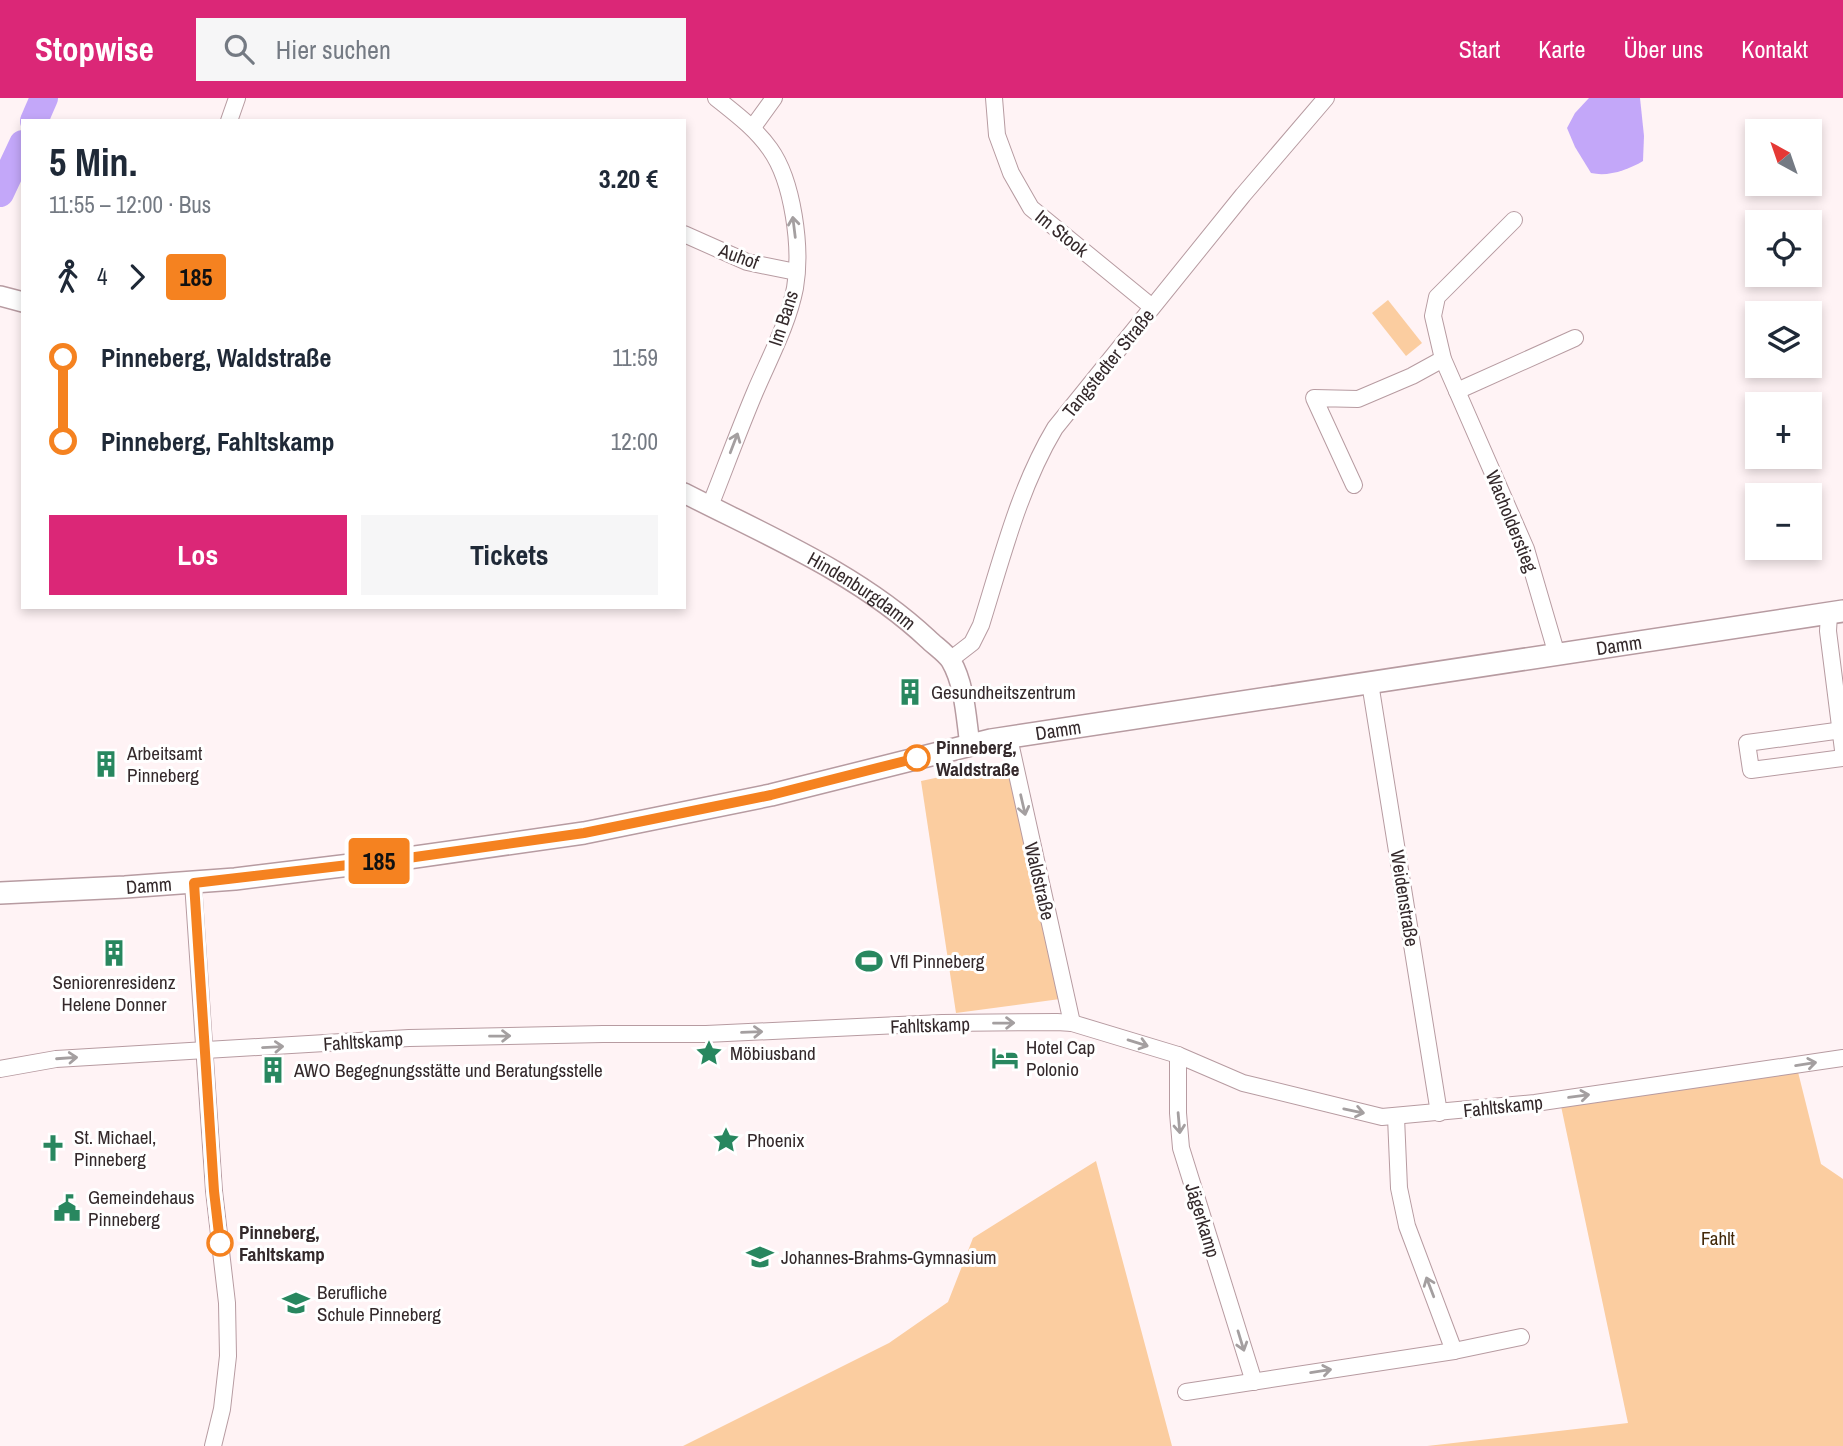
<!DOCTYPE html>
<html lang="de">
<head>
<meta charset="utf-8">
<style>
	body { margin:0; font-family:"Archivo Narrow",sans-serif; background:#f6f6f7; color:#1f2937; height:100vh; display:flex; flex-direction:column; font-size:26px; white-space:nowrap }
	* { box-sizing:border-box; margin:0 }
	p { font-size:23px; color:#747a83 }
	.icon { flex:none; width:38px; height:38px; fill:none; stroke:currentColor; stroke-width:2; stroke-linecap:round; stroke-linejoin:round }
	.map { position:relative; flex:1; overflow:hidden }
	.side { position:absolute; left:21px; top:21px; width:665px; height:490px; display:flex; flex-direction:column; background:#fff; border-radius:0px; box-shadow:0 4px 10px #0003 }
	.side>* { flex:none }
	.badge { padding:0 14px; border-radius:5px; font-size:24px; line-height:46px }
	.needle { width:46px; rotate:320deg }
	.tools { position:absolute; left:1745px; top:21px; display:grid; gap:14px }
	.tools a { display:grid; place-items:center; width:77px; height:77px; border-radius:0px; background:#fff; box-shadow:0 4px 10px #0003; font-size:35px }
	.map>.badge { position:absolute; translate:-50% -50%; box-shadow:0 0 0 4px #fff }
	.legs { display:flex; align-items:center; gap:10px; height:77px; padding:0 28px; font-size:23px }
	.legs p { margin-inline-start:auto }
	.summary { display:flex; align-items:center; justify-content:space-between; height:119px; padding:0 28px }
	h1 { font-size:38px; font-weight:700; line-height:52px }
	.primary-button { display:flex; gap:14px; margin-top:auto; padding:14px 28px }
	.primary-button a { flex:1; height:80px; border-radius:0px; background:#db2777; color:#fff; font-size:28px; font-weight:700; line-height:80px; text-align:center }
	.primary-button a+a { background:#f6f6f7; color:#1f2937 }
	ul { padding:0 28px; list-style:none }
	li { display:flex; align-items:center; gap:24px; height:84px; font-size:26px }
	li i { display:grid; place-items:center; width:10px; height:100%; margin:0 9px; background:currentColor }
	li i::after { content:''; width:18px; height:18px; margin:-9px; border:5px solid; border-radius:50%; background:#fff }
	li p { margin-inline-start:auto }
	li:first-child i { background:linear-gradient(#0000 50%,currentColor 0) }
	li:last-child i { background:linear-gradient(currentColor 50%,#0000 0) }
	header { display:flex; align-items:center; gap:42px; box-sizing:border-box; height:98px; padding:0 35px; background:#db2777; color:#fff }
	header strong { font-size:33px }
	nav { display:flex; gap:38px; margin-inline-start:auto; font-size:24px }
	.search { width:490px; height:63px; background:#f6f6f7; display:flex; align-items:center; gap:18px; box-sizing:border-box; padding:0 24px; border-radius:0px; color:#747a83; font-size:26px }
	.map>svg:first-child { display:block }
	.green { fill:#fbcda0 }
	.water { fill:#c3a7f9 }
	.lines { fill:none; stroke-linecap:round; stroke-linejoin:round }
	.river { stroke:#c3a7f9; stroke-width:28 }
	.minor-casing { stroke:#b79ba1; stroke-width:18 }
	.tertiary-casing { stroke:#b79ba1; stroke-width:22 }
	.secondary-casing { stroke:#b79ba1; stroke-width:24 }
	.minor { stroke:#fff; stroke-width:16 }
	.tertiary { stroke:#fff; stroke-width:19 }
	.secondary { stroke:#fff; stroke-width:21 }
	.oneway { stroke:#a49fa0 }
	.line-1-casing { stroke:#fff; stroke-width:16 }
	.line-1 { stroke:#f58220; stroke-width:10 }
	.stop-1-dot { fill:#fff; stroke:#f58220; stroke-width:3.5 }
	.labels { text-anchor:middle; stroke-width:6; stroke-linejoin:round; paint-order:stroke }
	.street-label { font-size:19px; fill:#34292b; stroke:#fff }
	.poi-label { font-size:19px; fill:#34292b; stroke:#fff; text-anchor:start }
	.stop-label { font-size:19px; font-weight:bold; fill:#34292b; stroke:#fff; text-anchor:start }
	.park-label { font-size:19px; fill:#432909; stroke:#fff }
</style>
</head>
<body>
<header>
<strong>Stopwise</strong>
<div class="search"><svg class="icon" aria-label="search" viewBox="0 0 24 24"><circle cx="10" cy="10" r="6"/><path d="M15 15l6 6"/></svg>Hier suchen</div>
<nav><a>Start</a><a>Karte</a><a>Über uns</a><a>Kontakt</a></nav>
</header>
<div class="map">
<svg width="1843" height="1348" viewBox="0 0 1843 1348">
	<rect width="100%" height="100%" fill="#fff3f5"/>
	<!-- green -->
	<g class="green">
		<path d="M1388 202 1422 245 1406 258 1372 215Z"/>
		<path d="M1006 665 1060 901 956 915 921 683Z"/>
		<path d="M1798 974 1821 1066 1843 1081V1348H1427L1628 1325 1561 1008Z"/>
		<path d="M1096 1063 1172 1348H683L889 1245 948 1204 973 1140Z"/>
	</g>
	<!-- water -->
	<path class="water" d="M1589 0H1640L1644 38 1643 63C1628 72 1608 79 1591 75L1575 49 1567 30 1575 15Z"/>
	<g class="lines">
		<!-- river -->
		<g class="river">
			<path d="M34 23 44 0"/>
			<path d="M0 95 23 46"/>
		</g>
		<defs>
			<g id="minor">
				<path d="M994 0 997 37 1011 75 1031 110 1152 209"/>
				<path d="M229 23 237 0"/>
				<path d="M753 29 774 0"/>
				<path d="M1514 122 1437 199 1433 218 1443 261 1526 451 1557 557"/>
				<path d="M684 136 747 164 796 174"/>
				<path d="M1457 293 1575 240"/>
				<path d="M1354 387 1314 300 1358 301 1412 278 1443 261"/>
				<path d="M710 408C725 370 739 332 755 294 769 261 788 226 795 190 802 150 793 83 770 51 755 30 736 16 716 0"/>
				<path d="M1829 516 1828 533 1843 652"/>
				<path d="M950 562 972 545 981 527C1002 460 1019 390 1055 330L1243 97 1326 0"/>
				<path d="M1370 585 1439 1015"/>
				<path d="M1843 632 1747 645 1751 672 1843 660"/>
				<path d="M1009 640 1072 925"/>
				<path d="M193 785 214 1093 227 1205 228 1258 222 1311 213 1348"/>
				<path d="M1178 957V1015L1181 1050 1254 1284"/>
				<path d="M0 971 56 961 409 940 603 936H706L942 925 1057 924 1072 925 1178 957 1243 985 1382 1019 1535 1005 1843 960"/>
				<path d="M1396 1019 1399 1090 1407 1128 1454 1253"/>
				<path d="M1186 1294 1454 1253 1521 1239"/>
			</g>
			<g id="tertiary">
				<path d="M0 198 23 204"/>
				<path id="s1" d="M684 395C768 438 859 476 928 541 935 548 946 555 951 563 965 587 966 620 970 647"/>
			</g>
			<g id="secondary">
				<path id="s2" d="M0 795 125 789 235 781 408 760 584 735 771 697 991 642 1843 513"/>
			</g>
		</defs>
		<!-- minor casing -->
		<use href="#minor" class="minor-casing"/>
		<!-- tertiary casing -->
		<use href="#tertiary" class="tertiary-casing"/>
		<!-- secondary casing -->
		<use href="#secondary" class="secondary-casing"/>
		<!-- minor -->
		<use href="#minor" class="minor"/>
		<!-- tertiary -->
		<use href="#tertiary" class="tertiary"/>
		<!-- secondary -->
		<use href="#secondary" class="secondary"/>
	</g>
	<!-- one-way arrows -->
	<defs><path id="oneway-shaft" d="M-6 0H5M1.5-3L5.5 0L1.5 3" fill="none" stroke-width="1.6" stroke-linecap="round" stroke-linejoin="round" transform="scale(1.75)"/></defs>
	<g class="oneway">
		<use href="#oneway-shaft" transform="translate(794 129) rotate(-97)"/>
		<use href="#oneway-shaft" transform="translate(734 345) rotate(-69)"/>
		<use href="#oneway-shaft" transform="translate(1023 707) rotate(77)"/>
		<use href="#oneway-shaft" transform="translate(1004 925) rotate(-1)"/>
		<use href="#oneway-shaft" transform="translate(752 934) rotate(-2)"/>
		<use href="#oneway-shaft" transform="translate(500 938) rotate(-1)"/>
		<use href="#oneway-shaft" transform="translate(1138 945) rotate(17)"/>
		<use href="#oneway-shaft" transform="translate(273 949) rotate(-3)"/>
		<use href="#oneway-shaft" transform="translate(67 960) rotate(-4)"/>
		<use href="#oneway-shaft" transform="translate(1806 966) rotate(-9)"/>
		<use href="#oneway-shaft" transform="translate(1579 998) rotate(-8)"/>
		<use href="#oneway-shaft" transform="translate(1354 1013) rotate(12)"/>
		<use href="#oneway-shaft" transform="translate(1179 1025) rotate(85)"/>
		<use href="#oneway-shaft" transform="translate(1430 1189) rotate(-111)"/>
		<use href="#oneway-shaft" transform="translate(1241 1243) rotate(73)"/>
		<use href="#oneway-shaft" transform="translate(1321 1273) rotate(-9)"/>
	</g>
	<g class="lines">
		<defs>
			<path id="line-1" d="M220 1145 214 1093 194 785 408 760 584 735 771 697 917 660"/>
		</defs>
		<!-- line-1 casing -->
		<use href="#line-1" class="line-1-casing"/>
		<!-- line-1 -->
		<use href="#line-1" class="line-1"/>
	</g>
	<!-- icons -->
	<defs>
		<symbol id="building-bare" viewBox="-9 -9 18 18"><path d="M-4-6H4V6H1V3H-1V6H-4ZM-2.5-4.3h1.7v1.8h-1.7ZM.8-4.3h1.7v1.8H.8ZM-2.5-1h1.7V.8h-1.7ZM.8-1h1.7V.8H.8Z" fill="#28875f" stroke="#fff" stroke-width="2.5" paint-order="stroke"/></symbol>
		<symbol id="stadium-bare" viewBox="-9 -9 18 18"><path d="M0-5a6.5 5 0 1 0 0 10a6.5 5 0 1 0 0-10ZM-3.5-1.8h7v3.6h-7Z" fill="#28875f" stroke="#fff" stroke-width="2.5" paint-order="stroke"/></symbol>
		<symbol id="sight-bare" viewBox="-9 -9 18 18"><path d="M0-6L1.8-2.2L6-1.7L2.9 1.2L3.7 5.4L0 3.3L-3.7 5.4L-2.9 1.2L-6-1.7L-1.8-2.2Z" fill="#28875f" stroke="#fff" stroke-width="2.5" paint-order="stroke"/></symbol>
		<symbol id="hotel-bare" viewBox="-9 -9 18 18"><path d="M-6-4.5h1.5V1H6V5H4.5V3h-9V5H-6ZM-4 0a1.8 1.8 0 1 1 3.6 0ZM.5 0V-2.5h3Q6-2.5 6 0Z" fill="#28875f" stroke="#fff" stroke-width="2.5" paint-order="stroke"/></symbol>
		<symbol id="church-bare" viewBox="-9 -9 18 18"><path d="M-1.2-6h2.4v3.5h3.3v2.4h-3.3V6h-2.4V-.1h-3.3v-2.4h3.3Z" fill="#28875f" stroke="#fff" stroke-width="2.5" paint-order="stroke"/></symbol>
		<symbol id="civic-bare" viewBox="-9 -9 18 18"><path d="M-.6-6.5H3V-4.5H.6V-3L4-1V1h2V6H-6V1h2V-1L-.6-3ZM-1.2 2.5V6h2.4V2.5Z" fill="#28875f" stroke="#fff" stroke-width="2.5" paint-order="stroke"/></symbol>
		<symbol id="school-bare" viewBox="-9 -9 18 18"><path d="M0-5L7-2L0 1L-7-2ZM-4 1L0 2.5L4 1V4Q0 6-4 4Z" fill="#28875f" stroke="#fff" stroke-width="2.5" paint-order="stroke"/></symbol>
	</defs>
	<g fill-rule="evenodd">
		<use href="#building-bare" x="891" y="575" width="38" height="38"/>
		<use href="#building-bare" x="87" y="647" width="38" height="38"/>
		<use href="#building-bare" x="95" y="836" width="38" height="38"/>
		<use href="#stadium-bare" x="850" y="844" width="38" height="38"/>
		<use href="#sight-bare" x="690" y="936" width="38" height="38"/>
		<use href="#hotel-bare" x="986" y="941" width="38" height="38"/>
		<use href="#building-bare" x="254" y="953" width="38" height="38"/>
		<use href="#sight-bare" x="707" y="1023" width="38" height="38"/>
		<use href="#church-bare" x="34" y="1031" width="38" height="38"/>
		<use href="#civic-bare" x="48" y="1091" width="38" height="38"/>
		<use href="#school-bare" x="741" y="1140" width="38" height="38"/>
		<use href="#school-bare" x="277" y="1186" width="38" height="38"/>
	</g>
	<!-- markers -->
	<g class="stop-1-dot">
		<circle cx="917" cy="660" r="12"/>
		<circle cx="220" cy="1145" r="12"/>
	</g>
	<g class="labels">
		<!-- street labels -->
		<g class="street-label">
			<text transform="translate(1062 135) rotate(39)" y="7">Im Stook</text>
			<text transform="translate(739 158) rotate(20)" y="7">Auhof</text>
			<text transform="translate(783 220) rotate(-72)" y="7">Im Bans</text>
			<text transform="translate(1108 265) rotate(-51)" y="7">Tangstedter Straße</text>
			<text transform="translate(1512 423) rotate(68)" y="7">Wacholderstieg</text>
			<text dy="7" stroke="none"><textPath href="#s1" startOffset="203">Hindenburgdamm</textPath></text>
			<text dy="7" stroke="none"><textPath href="#s2" startOffset="1640">Damm</textPath></text>
			<text dy="7" stroke="none"><textPath href="#s2" startOffset="1073">Damm</textPath></text>
			<text transform="translate(1040 783) rotate(77)" y="7">Waldstraße</text>
			<text dy="7" stroke="none"><textPath href="#s2" startOffset="149">Damm</textPath></text>
			<text transform="translate(1405 800) rotate(81)" y="7">Weidenstraße</text>
			<text transform="translate(930 927) rotate(-2)" y="7">Fahltskamp</text>
			<text transform="translate(363 943) rotate(-4)" y="7">Fahltskamp</text>
			<text transform="translate(1503 1008) rotate(-6)" y="7">Fahltskamp</text>
			<text transform="translate(1203 1122) rotate(73)" y="7">Jägerkamp</text>
		</g>
		<!-- poi labels -->
		<g class="poi-label">
			<text x="931" y="601">Gesundheitszentrum</text>
			<text x="127" y="662">Arbeitsamt<tspan x="127" dy="22">Pinneberg</tspan></text>
			<text x="890" y="870">Vfl Pinneberg</text>
			<text x="114" y="891" text-anchor="middle">Seniorenresidenz<tspan x="114" dy="22">Helene Donner</tspan></text>
			<text x="1026" y="956">Hotel Cap<tspan x="1026" dy="22">Polonio</tspan></text>
			<text x="730" y="962">Möbiusband</text>
			<text x="294" y="979">AWO Begegnungsstätte und Beratungsstelle</text>
			<text x="74" y="1046">St. Michael,<tspan x="74" dy="22">Pinneberg</tspan></text>
			<text x="747" y="1049">Phoenix</text>
			<text x="88" y="1106">Gemeindehaus<tspan x="88" dy="22">Pinneberg</tspan></text>
			<text x="781" y="1166">Johannes-Brahms-Gymnasium</text>
			<text x="317" y="1201">Berufliche<tspan x="317" dy="22">Schule Pinneberg</tspan></text>
		</g>
		<!-- stop labels -->
		<g class="stop-label">
			<text x="936" y="656">Pinneberg,<tspan x="936" dy="22">Waldstraße</tspan></text>
			<text x="239" y="1141">Pinneberg,<tspan x="239" dy="22">Fahltskamp</tspan></text>
		</g>
		<!-- park labels -->
		<g class="park-label">
			<text x="1718" y="1147">Fahlt</text>
		</g>
	</g>
</svg>
<div class="tools">
<a><svg class="needle" viewBox="-14 -14 28 28"><path d="M0-13l5 13h-10z" fill="#e53935"/><path d="M0 13l5-13h-10z" fill="#747a83"/></svg></a>
<a><svg class="icon" aria-label="locate" viewBox="0 0 24 24"><circle cx="12" cy="12" r="6"/><path d="M12 2v4M12 18v4M2 12h4M18 12h4"/></svg></a>
<a><svg class="icon" aria-label="layers" viewBox="0 0 24 24"><path d="M12 4l9 5-9 5-9-5zM3 14l9 5 9-5"/></svg></a>
<a>+</a>
<a>−</a>
</div>
<b class="badge" style="left:379px;top:763px;background:#f58220;color:#111">185</b>
<section class="side">
<div class="summary"><div><h1>5 Min.</h1><p>11:55 – 12:00 · Bus</p></div><b>3.20 €</b></div>
<div class="legs"><svg class="icon" aria-label="walk" viewBox="0 0 24 24"><circle cx="13" cy="4" r="2"/><path d="M13 8l-2 6 4 7M11 14l-3 7M7 12l3-4h3l4 4"/></svg>4<svg class="icon" aria-label="forward" viewBox="0 0 24 24"><path d="M9 5l7 7-7 7"/></svg><b class="badge" style="background:#f58220;color:#111">185</b></div>
<ul>
<li><i style="color:#f58220"></i><b>Pinneberg, Waldstraße</b><p>11:59</p></li>
<li><i style="color:#f58220"></i><b>Pinneberg, Fahltskamp</b><p>12:00</p></li>
</ul>
<div class="primary-button"><a>Los</a><a>Tickets</a></div>
</section>
</div>
</body>
</html>
